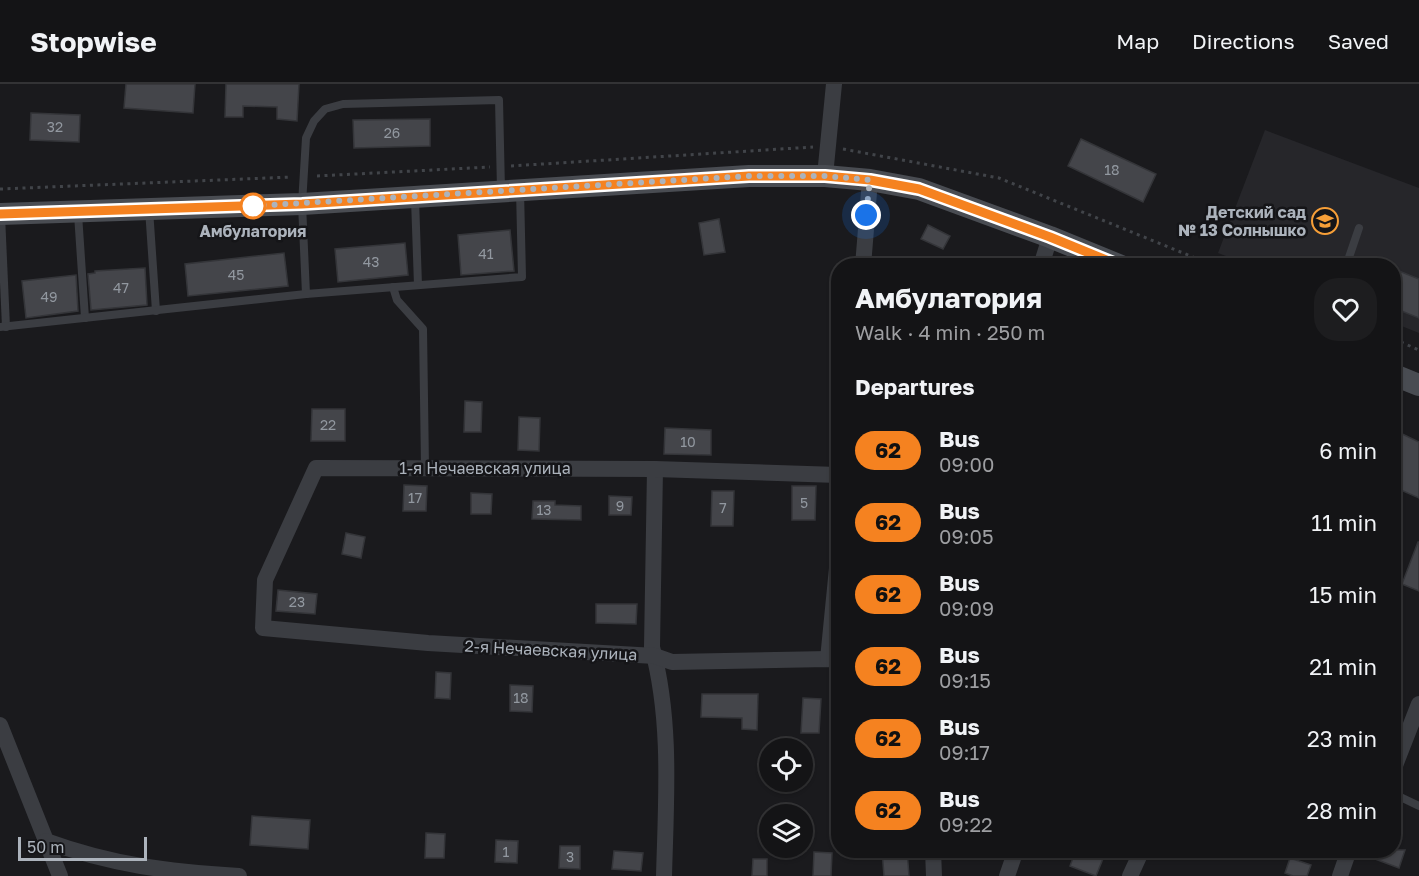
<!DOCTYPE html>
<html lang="en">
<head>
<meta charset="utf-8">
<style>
	body { margin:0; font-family:"Golos Text",sans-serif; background:#1d1d1f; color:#f1f3f6; height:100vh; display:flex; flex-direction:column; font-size:22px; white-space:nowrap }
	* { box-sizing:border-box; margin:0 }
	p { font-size:20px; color:#9d9ea1 }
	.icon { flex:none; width:33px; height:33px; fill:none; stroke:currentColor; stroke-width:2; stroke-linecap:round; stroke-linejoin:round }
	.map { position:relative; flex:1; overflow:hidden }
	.panel { position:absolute; left:831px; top:174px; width:570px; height:600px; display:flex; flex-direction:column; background:#141416; border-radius:24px; box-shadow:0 2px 4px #0004,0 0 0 2px #333335 }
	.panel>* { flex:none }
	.badge { padding:0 12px; border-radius:20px; font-size:21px; line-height:39px }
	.fabs { position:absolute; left:759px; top:654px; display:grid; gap:12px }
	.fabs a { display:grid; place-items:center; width:54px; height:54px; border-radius:50%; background:#141416; box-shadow:0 2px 4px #0004,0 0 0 2px #333335; font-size:30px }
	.scale { position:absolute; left:18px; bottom:15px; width:129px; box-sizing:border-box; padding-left:6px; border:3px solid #acb3bc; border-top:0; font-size:16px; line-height:21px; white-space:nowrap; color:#acb3bc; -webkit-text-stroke:4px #151518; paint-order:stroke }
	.you { position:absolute; width:30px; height:30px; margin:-15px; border:4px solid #fff; border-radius:50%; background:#1a73e8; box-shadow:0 0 0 9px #1a73e833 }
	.map>.badge { position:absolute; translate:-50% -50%; box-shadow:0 0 0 3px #fff }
	h2 { padding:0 24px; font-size:22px; line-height:54px }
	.round { display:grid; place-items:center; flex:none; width:63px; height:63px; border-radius:24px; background:#1d1d1f }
	.headline { display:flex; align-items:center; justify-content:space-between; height:102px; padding:0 24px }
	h1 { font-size:28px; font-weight:700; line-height:45px }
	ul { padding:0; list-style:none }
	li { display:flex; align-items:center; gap:18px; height:72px; padding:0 24px }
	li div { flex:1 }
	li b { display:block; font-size:22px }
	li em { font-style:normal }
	li .badge { min-width:66px; font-weight:700; text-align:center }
	header { display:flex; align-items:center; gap:36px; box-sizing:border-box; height:84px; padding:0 30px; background:#141416; border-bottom:2px solid #333335 }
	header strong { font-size:28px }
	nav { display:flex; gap:33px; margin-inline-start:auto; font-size:21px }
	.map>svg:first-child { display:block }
	.built { fill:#26262a }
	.building { fill:#44454a; stroke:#343539; stroke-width:1.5 }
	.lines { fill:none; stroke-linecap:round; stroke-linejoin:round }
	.path { stroke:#414449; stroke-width:3; stroke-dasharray:3 4.5; stroke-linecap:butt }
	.lane { stroke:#3b3d42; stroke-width:8 }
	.street { stroke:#3b3d42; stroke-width:16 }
	.secondary { stroke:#494c52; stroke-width:22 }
	.line-casing { stroke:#fff; stroke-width:14 }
	.line { stroke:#f58220; stroke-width:9 }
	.walk { stroke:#acb3bc; stroke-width:6; stroke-dasharray:0 10.8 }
	.stop-dot { fill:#fff; stroke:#f58220; stroke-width:3 }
	.labels { text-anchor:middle; stroke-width:5; stroke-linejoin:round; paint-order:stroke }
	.number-label { font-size:14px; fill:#9298a0 }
	.poi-label { font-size:16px; font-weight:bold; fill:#acb3bc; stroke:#151518; text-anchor:end }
	.stop-label { font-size:16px; font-weight:bold; fill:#acb3bc; stroke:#151518 }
	.street-label { font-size:16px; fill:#acb3bc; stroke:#151518 }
</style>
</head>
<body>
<header>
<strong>Stopwise</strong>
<nav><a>Map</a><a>Directions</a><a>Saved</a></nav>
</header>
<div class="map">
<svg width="1419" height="792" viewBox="0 0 1419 792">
	<rect width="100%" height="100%" fill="#1a1a1d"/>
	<!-- built -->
	<path class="built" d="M1265 46 1419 104V249L1394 239V182L1249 181 1218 169Z"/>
	<!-- building -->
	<g class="building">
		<path d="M126 0H195L193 29 124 24Z"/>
		<path d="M226 0H299L297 37 277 35V23L243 22V33H225Z"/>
		<path d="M31 29 80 31 79 58 30 56Z"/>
		<path d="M430 35V62L354 64 353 36Z"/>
		<path d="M1081 55 1156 90 1143 118 1068 82Z"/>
		<path d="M719 135 725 168 704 171 699 139Z"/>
		<path d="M928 141 950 152 943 165 921 155Z"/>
		<path d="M510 146 514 187 461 191 458 151Z"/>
		<path d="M405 159 408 191 338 198 335 165Z"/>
		<path d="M284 169 288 202 188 212 185 180Z"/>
		<path d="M145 184 147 221 91 226 88 190 95 189V187Z"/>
		<path d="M1394 185 1419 195V234L1394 224Z"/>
		<path d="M76 191 78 227 26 234 22 197Z"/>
		<path d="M465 317 482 318 481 348H464Z"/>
		<path d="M312 325H345V357H311Z"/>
		<path d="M519 333 540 334 539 367 518 366Z"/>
		<path d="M665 344 711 346V371L664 370Z"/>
		<path d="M1394 346 1419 358V414L1394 403Z"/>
		<path d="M404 401 427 402 426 427H403Z"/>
		<path d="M792 402H816L815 436H792Z"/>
		<path d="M712 407H734L733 442H711Z"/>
		<path d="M471 409 492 410 491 430H471Z"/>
		<path d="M609 412 632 413 631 431H609Z"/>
		<path d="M533 417H555V421L581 422V436L532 435Z"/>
		<path d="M346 449 365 453 361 474 342 470Z"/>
		<path d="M1418 458H1419V507L1402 500Z"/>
		<path d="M278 506 317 510 315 530 276 527Z"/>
		<path d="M596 520H637L636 540 596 539Z"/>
		<path d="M436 588 451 589 450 615 435 614Z"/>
		<path d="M510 601 533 602 532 628 510 627Z"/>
		<path d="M702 610H758L757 646 742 645V634L701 633Z"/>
		<path d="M803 614 821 615 819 649H801Z"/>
		<path d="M252 732 310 736 308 765 250 761Z"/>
		<path d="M426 749 445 750 444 774H425Z"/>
		<path d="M496 756 518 757 517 779 495 778Z"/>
		<path d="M560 762H580V785L559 784Z"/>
		<path d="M882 766H907L909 792H884Z"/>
		<path d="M1076 766H1092L1104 772 1096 792 1070 782Z"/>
		<path d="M1359 766H1405L1399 784 1359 769Z"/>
		<path d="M614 767 643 769 641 787 612 785Z"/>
		<path d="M814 768 832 769 831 792H813Z"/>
		<path d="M1290 774 1311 781 1307 792H1293L1285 789Z"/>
		<path d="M753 775H767V792H752Z"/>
	</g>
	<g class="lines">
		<!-- path -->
		<g class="path">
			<path d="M843 65 999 94 1215 182"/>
			<path d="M511 82 813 63"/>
			<path d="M317 92 490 83"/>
			<path d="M0 105 292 93"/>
			<path d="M1394 255 1419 266"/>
		</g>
		<!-- lane -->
		<g class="lane">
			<path d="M415 115 418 201"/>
			<path d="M149 125 156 227"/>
			<path d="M78 130 85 234"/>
			<path d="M1 131 6 243"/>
			<path d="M1346 182 1359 144"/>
			<path d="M393 203 397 216 423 245 425 383"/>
			<path d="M306 210 302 120 306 54 314 37 325 25 343 20 499 16 501 106"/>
			<path d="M0 243 306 210 522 193 520 106"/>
			<path d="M1394 710 1419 722"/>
		</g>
		<!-- street -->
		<g class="street">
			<path d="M825 92 834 0"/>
			<path d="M863 182 870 96"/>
			<path d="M1041 182 1050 153"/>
			<path d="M655 385 652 563C672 637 666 716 664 792"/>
			<path d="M838 391 655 385 316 384 265 496 263 544 428 559 655 572 672 578 828 575 838 577"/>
			<path d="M828 575 838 474"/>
			<path d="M0 641 60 792"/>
			<path d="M1394 684 1419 620"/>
			<path d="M46 757C112 781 169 788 239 792"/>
			<path d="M933 766 934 792"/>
			<path d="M1007 792 1016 766"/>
			<path d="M1130 792 1142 766"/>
			<path d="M1340 792 1349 766"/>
		</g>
		<!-- secondary -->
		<g class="secondary">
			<path d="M0 130 302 120 749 92H825L870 96 919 105 1050 153 1121 182"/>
			<path d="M1394 291 1419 301"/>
		</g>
	</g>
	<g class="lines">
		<defs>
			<path id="line" d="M0 130 302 120 749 92H825L870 96 919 105 1050 153 1121 182"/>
		</defs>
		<!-- line casing -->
		<use href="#line" class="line-casing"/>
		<!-- line -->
		<use href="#line" class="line"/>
		<!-- walk -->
		<path class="walk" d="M253 122 749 92H825L870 96 866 131"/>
	</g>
	<!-- icons -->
	<defs>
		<symbol id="school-ring" viewBox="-11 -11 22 22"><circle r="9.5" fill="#151518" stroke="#f79f38" stroke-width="1.5"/><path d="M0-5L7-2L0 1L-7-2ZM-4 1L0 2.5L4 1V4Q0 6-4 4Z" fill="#f79f38"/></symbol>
	</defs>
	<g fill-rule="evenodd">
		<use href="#school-ring" x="1310" y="122" width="30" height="30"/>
	</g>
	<!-- markers -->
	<circle class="stop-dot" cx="253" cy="122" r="12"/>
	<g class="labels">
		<!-- number labels -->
		<g class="number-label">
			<text x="55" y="48">32</text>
			<text x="392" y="54">26</text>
			<text x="1112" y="91">18</text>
			<text x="486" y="175">41</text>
			<text x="371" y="183">43</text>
			<text x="236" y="196">45</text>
			<text x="121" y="209">47</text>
			<text x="49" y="218">49</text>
			<text x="328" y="346">22</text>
			<text x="688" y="363">10</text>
			<text x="415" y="419">17</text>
			<text x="804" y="424">5</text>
			<text x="620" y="427">9</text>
			<text x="723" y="429">7</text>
			<text x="544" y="431">13</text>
			<text x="297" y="523">23</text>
			<text x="521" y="619">18</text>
			<text x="506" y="773">1</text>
			<text x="570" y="778">3</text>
		</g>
		<!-- poi labels -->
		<g class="poi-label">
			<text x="1306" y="134">Детский сад<tspan x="1306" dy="18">№ 13 Солнышко</tspan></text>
		</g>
		<!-- stop labels -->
		<g class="stop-label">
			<text x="253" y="153">Амбулатория</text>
		</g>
		<!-- street labels -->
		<g class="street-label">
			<text x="485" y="390">1-я Нечаевская улица</text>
			<text transform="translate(551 566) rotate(3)" y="6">2-я Нечаевская улица</text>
		</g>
	</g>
</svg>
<div class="fabs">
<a><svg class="icon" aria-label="locate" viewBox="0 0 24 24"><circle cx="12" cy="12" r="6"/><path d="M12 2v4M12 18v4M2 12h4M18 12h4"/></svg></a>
<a><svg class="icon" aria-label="layers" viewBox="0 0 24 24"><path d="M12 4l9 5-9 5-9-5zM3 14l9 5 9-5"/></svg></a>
</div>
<div class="scale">50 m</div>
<div class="you" style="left:866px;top:131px"></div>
<section class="panel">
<div class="headline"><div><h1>Амбулатория</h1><p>Walk · 4 min · 250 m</p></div><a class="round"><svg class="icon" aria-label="heart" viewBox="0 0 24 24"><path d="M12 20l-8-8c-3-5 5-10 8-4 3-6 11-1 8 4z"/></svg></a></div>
<h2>Departures</h2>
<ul>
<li><span class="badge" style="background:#f58220;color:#111">62</span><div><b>Bus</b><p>09:00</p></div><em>6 min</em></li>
<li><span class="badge" style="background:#f58220;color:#111">62</span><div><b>Bus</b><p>09:05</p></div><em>11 min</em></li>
<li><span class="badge" style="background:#f58220;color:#111">62</span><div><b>Bus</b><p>09:09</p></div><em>15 min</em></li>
<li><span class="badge" style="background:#f58220;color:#111">62</span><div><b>Bus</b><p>09:15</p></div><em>21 min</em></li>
<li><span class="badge" style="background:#f58220;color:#111">62</span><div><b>Bus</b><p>09:17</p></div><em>23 min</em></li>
<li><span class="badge" style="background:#f58220;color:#111">62</span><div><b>Bus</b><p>09:22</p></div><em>28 min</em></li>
</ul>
</section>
</div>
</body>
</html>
